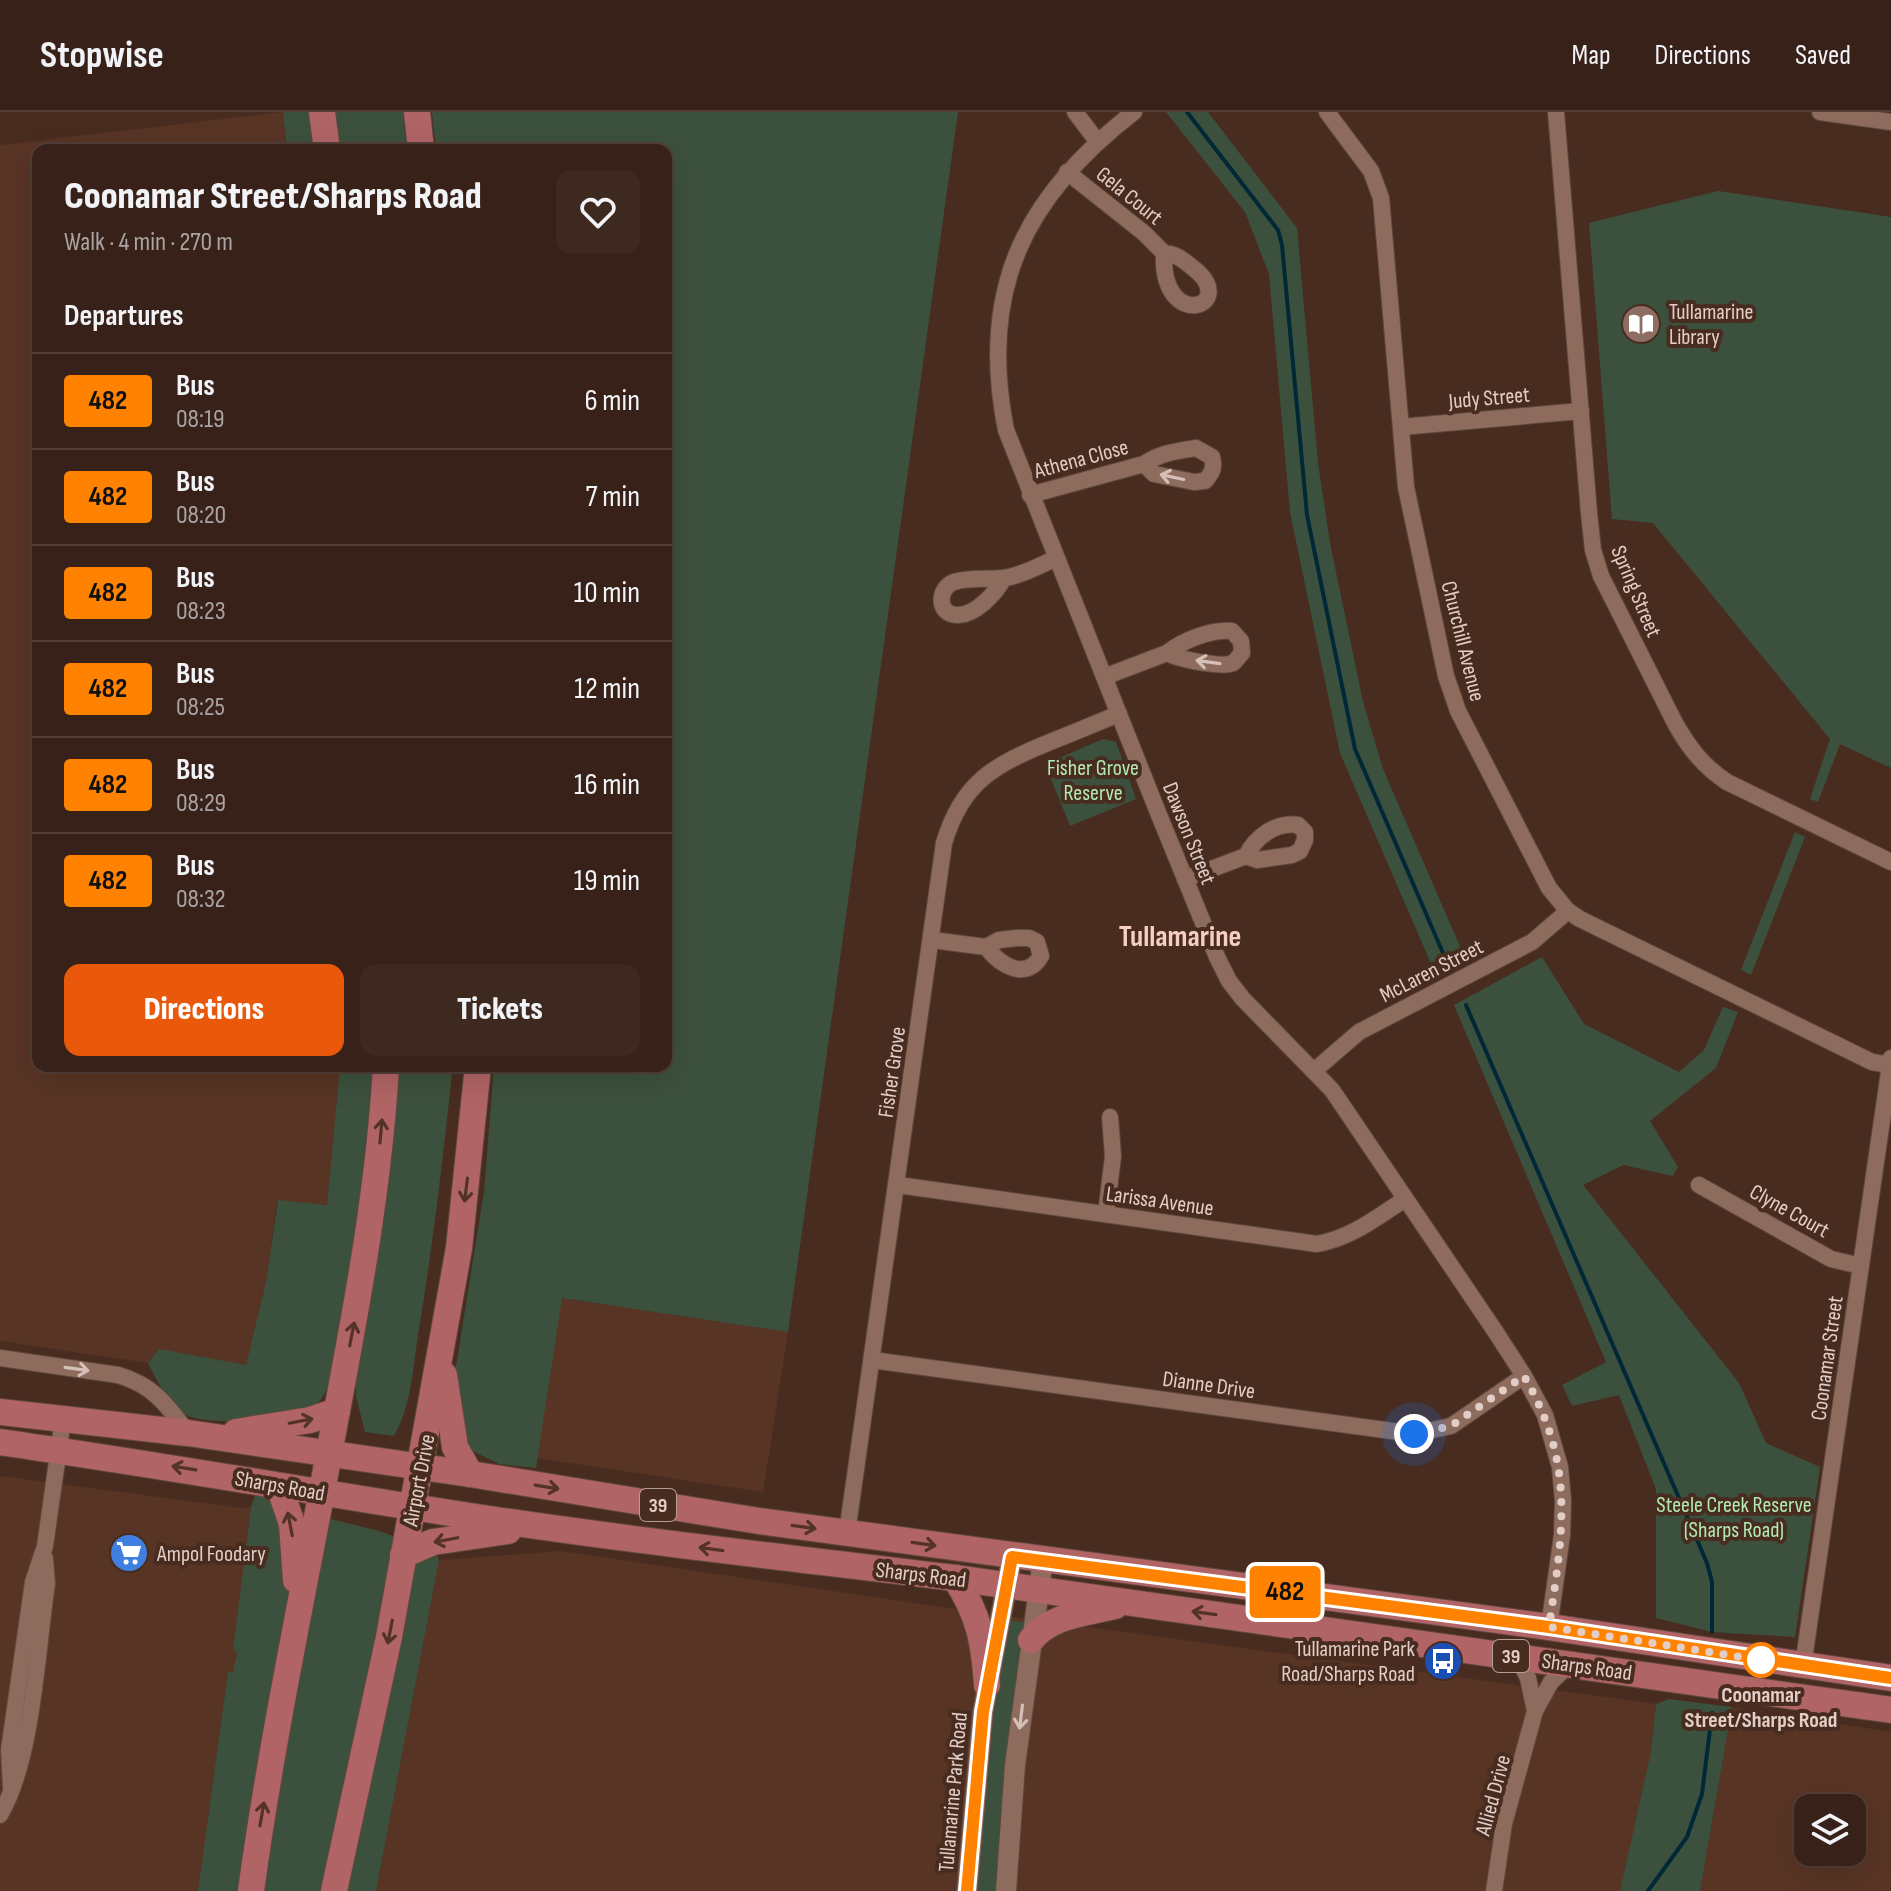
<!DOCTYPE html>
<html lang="en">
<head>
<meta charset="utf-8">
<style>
	body { margin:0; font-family:"Sofia Sans Condensed",sans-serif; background:#3e2921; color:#f1f3f6; height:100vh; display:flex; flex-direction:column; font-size:30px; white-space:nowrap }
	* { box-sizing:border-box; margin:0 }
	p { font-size:26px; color:#aaa3a2 }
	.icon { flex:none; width:44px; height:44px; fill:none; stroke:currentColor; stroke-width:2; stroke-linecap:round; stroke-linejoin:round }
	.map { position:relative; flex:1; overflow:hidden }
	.drawer { position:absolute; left:32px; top:32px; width:640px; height:928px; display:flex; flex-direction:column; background:#372118; border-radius:16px; box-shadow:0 8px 32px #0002,0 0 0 2px #513e37 }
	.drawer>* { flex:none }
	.badge { padding:0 16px; border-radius:6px; font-size:28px; line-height:52px }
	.buttons { position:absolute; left:1794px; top:1682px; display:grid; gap:16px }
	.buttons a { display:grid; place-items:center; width:72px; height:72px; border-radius:16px; background:#372118; box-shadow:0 8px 32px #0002,0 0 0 2px #513e37; font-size:40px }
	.you { position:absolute; width:40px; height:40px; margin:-20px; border:6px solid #fff; border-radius:50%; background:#1a73e8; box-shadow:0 0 0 12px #1a73e833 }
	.map>.badge { position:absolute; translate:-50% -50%; box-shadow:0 0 0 4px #fff }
	h2 { padding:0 32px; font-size:30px; line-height:72px }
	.round { display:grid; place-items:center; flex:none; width:84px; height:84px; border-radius:16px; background:#3e2921 }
	.head { display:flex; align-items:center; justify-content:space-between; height:136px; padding:0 32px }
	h1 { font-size:38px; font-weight:800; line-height:60px }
	.button { display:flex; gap:16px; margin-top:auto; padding:16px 32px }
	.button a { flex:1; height:92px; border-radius:16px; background:#ea580c; color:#fff; font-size:32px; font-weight:800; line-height:92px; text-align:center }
	.button a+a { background:#3e2921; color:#f1f3f6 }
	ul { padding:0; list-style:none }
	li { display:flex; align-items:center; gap:24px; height:96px; padding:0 32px; border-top:2px solid #513e37 }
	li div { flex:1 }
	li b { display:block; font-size:30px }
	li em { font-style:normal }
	li .badge { min-width:88px; font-weight:700; text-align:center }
	header { display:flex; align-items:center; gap:48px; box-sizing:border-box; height:112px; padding:0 40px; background:#372118; border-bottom:2px solid #513e37 }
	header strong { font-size:38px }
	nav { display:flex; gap:44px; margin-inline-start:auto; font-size:28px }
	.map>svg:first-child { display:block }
	.built { fill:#583425; fill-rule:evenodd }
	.green { fill:#3c513d }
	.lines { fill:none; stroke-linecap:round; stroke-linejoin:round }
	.stream { stroke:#002837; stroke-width:4 }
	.minor-casing { stroke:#60483e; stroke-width:18 }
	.tertiary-casing { stroke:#60483e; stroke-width:22 }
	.primary-casing { stroke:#60483e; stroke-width:28 }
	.minor { stroke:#8d6c5e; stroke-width:16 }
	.tertiary { stroke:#8d6c5e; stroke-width:20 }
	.primary { stroke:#b16465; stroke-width:26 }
	.oneway { stroke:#d5bfb7 }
	.oneway2 { stroke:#533227 }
	.line-casing { stroke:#fff; stroke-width:18 }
	.line { stroke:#ff8200; stroke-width:12 }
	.walk { stroke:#e2cec7; stroke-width:8; stroke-dasharray:0 14.4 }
	.stop-dot { fill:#fff; stroke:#ff8200; stroke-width:4 }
	.labels { text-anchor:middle; stroke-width:8; stroke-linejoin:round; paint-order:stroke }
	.shield { fill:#492c20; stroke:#b49d95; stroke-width:2 }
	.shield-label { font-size:20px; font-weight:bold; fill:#e2cec7 }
	.street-label { font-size:22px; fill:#e2cec7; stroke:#492c20 }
	.poi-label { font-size:22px; fill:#e2cec7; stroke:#492c20; text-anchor:start }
	.park-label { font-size:22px; fill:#b2eab3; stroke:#492c20 }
	.stop-label { font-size:22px; font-weight:bold; fill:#e2cec7; stroke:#492c20 }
	.district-label { font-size:30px; font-weight:bold; fill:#f5cfc0; stroke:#492c20 }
</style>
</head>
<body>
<header>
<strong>Stopwise</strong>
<nav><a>Map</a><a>Directions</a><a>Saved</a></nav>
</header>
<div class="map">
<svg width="1891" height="1779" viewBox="0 0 1891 1779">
	<rect width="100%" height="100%" fill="#492c20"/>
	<!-- built -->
	<g class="built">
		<path d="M283 0 287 38H38V954H340L327 1093 277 1089 266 1170 246 1253 159 1238 148 1251 0 1229V33Z"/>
		<path d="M561 1186 788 1220 763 1380 537 1346Z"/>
		<path d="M0 1364 242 1396 251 1395 233 1537 237 1540 234 1560H228L198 1779H0Z"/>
		<path d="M561 1439 948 1496 1656 1592 1651 1639 1620 1779H376L439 1448Z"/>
		<path d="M1732 1595 1891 1620V1779H1700ZM1808 1696H1852V1740H1808Z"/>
	</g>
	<!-- green -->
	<g class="green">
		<path d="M283 0H311L316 38H287Z"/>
		<path d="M330 0H403L407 38H334Z"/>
		<path d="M432 0H958L788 1220 562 1186 536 1356 499 1352 469 1337 457 1313 454 1267 484 1080 494 954H666V38H436Z"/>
		<path d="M1166 0H1208L1297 116 1318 351 1330 431 1363 590 1383 657 1465 846 1435 861 1340 641 1290 400 1269 162 1245 100Z"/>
		<path d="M1718 79 1891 105V656L1840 632 1818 690 1810 687 1830 627 1653 411 1612 407 1589 111Z"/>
		<path d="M1103 627 1116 630 1136 687 1070 714 1045 652Z"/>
		<path d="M1795 720 1805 725 1751 863 1741 858Z"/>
		<path d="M1542 845 1584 912 1679 960 1704 938 1723 895 1738 900 1716 956 1650 1009 1678 1055 1673 1064 1623 1053 1583 1073 1739 1271 1766 1331 1820 1355 1795 1525 1712 1520 1656 1506V1377L1619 1283 1572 1294 1562 1273 1606 1250 1454 893Z"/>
		<path d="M340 954H376L360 1103 334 1262C329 1274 322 1290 310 1298 291 1309 200 1315 183 1301 167 1288 157 1269 148 1251L159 1237 246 1253 266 1170 278 1088 327 1093Z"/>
		<path d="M393 954H453C443 1044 433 1134 418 1223 413 1256 411 1295 394 1324L365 1320 356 1284V1254Z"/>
		<path d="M255 1384H263L274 1393 379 1419 435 1439 439 1448 376 1779H198L228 1560H233L237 1541 233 1537 251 1395Z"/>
		<path d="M1003 1507 1026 1511 998 1779H976L986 1640Z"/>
		<path d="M1669 1587 1732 1595 1700 1779H1620L1651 1639 1656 1592Z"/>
	</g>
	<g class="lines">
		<!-- stream -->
		<g class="stream">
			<path d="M1187 0 1278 118 1282 133 1307 403 1355 637 1446 848"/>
			<path d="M1466 893 1707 1451 1712 1470V1520"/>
			<path d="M1648 1779 1687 1725 1702 1682 1712 1601"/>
		</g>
		<defs>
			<g id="minor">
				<path d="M1075 0 1097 29"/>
				<path d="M1134 0C1024 85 978 178 1006 318L1157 698 1217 845 1229 869 1243 887 1332 978 1495 1219 1524 1264 1545 1303 1560 1355 1563 1389 1562 1423 1549 1515"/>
				<path d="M1327 0 1371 59 1381 86 1406 375 1446 564 1458 599 1549 776 1568 799 1580 807 1872 950 1890 953"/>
				<path d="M1556 0 1589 401 1593 438 1601 464 1675 611C1689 636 1703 654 1727 670L1891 750"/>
				<path d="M1820 0 1891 10"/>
				<path d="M1067 60 1144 121 1164 141C1176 142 1182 147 1192 155 1243 194 1160 222 1164 141"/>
				<path d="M1401 315 1581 299"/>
				<path d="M1030 383 1144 352C1160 341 1177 339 1196 336L1212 345C1215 356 1212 361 1205 369L1194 370 1154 362 1144 352"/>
				<path d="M1004 466C996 481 975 504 957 503 937 503 937 476 954 470 970 465 987 468 1003 466 1019 465 1040 453 1055 447"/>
				<path d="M1104 565 1167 541C1183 528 1212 517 1232 519L1241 529 1242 541C1239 544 1236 549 1233 551 1221 556 1178 547 1167 541"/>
				<path d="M1185 767 1246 744 1257 748 1292 743 1300 739 1305 728V720L1298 713C1276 710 1256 724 1246 744"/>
				<path d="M932 828 986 835 999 828 1017 826H1029L1037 830 1041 844C1026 870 1000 853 986 835"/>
				<path d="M1315 958 1359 920 1532 830 1568 799"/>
				<path d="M898 1073 1317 1132C1351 1126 1376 1106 1405 1087"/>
				<path d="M1699 1073 1831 1147 1861 1154"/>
				<path d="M1106 1102 1113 1044 1110 1005"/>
				<path d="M0 1246 118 1263C153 1273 167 1293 188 1321"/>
				<path d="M872 1248 1414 1322 1451 1314 1524 1264"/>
				<path d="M847 1421 944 731C962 670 994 653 1050 630 1073 621 1096 611 1119 602"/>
				<path d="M1517 1544 1528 1566 1535 1599"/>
				<path d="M1803 1554 1891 946"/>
				<path d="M11 1675 9 1638 33 1470 45 1434 63 1307"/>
				<path d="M0 1703C33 1647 37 1538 47 1472L45 1446"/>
				<path d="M1494 1779 1504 1712 1535 1599 1551 1570 1570 1552"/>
			</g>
			<g id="tertiary">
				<path d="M967 1779 983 1600 1012 1445"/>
				<path d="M1006 1779 1015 1653 1043 1448"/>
			</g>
			<g id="primary">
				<path d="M322 0 327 38"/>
				<path d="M417 0 421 38"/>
				<path d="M444 1263 455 1335 470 1362"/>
				<path d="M0 1300 188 1321 470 1362 759 1409 1549 1515 1891 1566"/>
				<path d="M236 1320 310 1308 337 1299"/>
				<path d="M0 1330C148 1351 296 1377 444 1400 614 1427 785 1445 955 1466L1891 1598"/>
				<path d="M279 1374 292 1412 296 1468"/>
				<path d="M403 1443 433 1430 508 1419"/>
				<path d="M955 1466C979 1503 984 1529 987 1573"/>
				<path d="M1031 1528C1050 1503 1087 1501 1115 1494"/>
				<path d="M251 1779C272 1625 305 1473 333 1320 356 1198 379 1078 386 954"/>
				<path d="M334 1779 389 1525 459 1136 478 954"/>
			</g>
		</defs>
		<!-- minor casing -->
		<use href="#minor" class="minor-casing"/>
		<!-- tertiary casing -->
		<use href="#tertiary" class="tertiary-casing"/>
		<!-- primary casing -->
		<use href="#primary" class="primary-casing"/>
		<!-- minor -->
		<use href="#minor" class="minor"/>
		<!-- tertiary -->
		<use href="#tertiary" class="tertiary"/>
		<!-- primary -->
		<use href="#primary" class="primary"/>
	</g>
	<!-- one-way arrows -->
	<defs><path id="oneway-shaft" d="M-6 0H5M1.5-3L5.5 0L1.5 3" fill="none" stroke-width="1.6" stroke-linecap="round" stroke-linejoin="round" transform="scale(2)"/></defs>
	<g class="oneway">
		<use href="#oneway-shaft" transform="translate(1172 365) rotate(-168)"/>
		<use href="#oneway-shaft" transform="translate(1208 550) rotate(-172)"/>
		<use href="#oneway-shaft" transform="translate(77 1257) rotate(8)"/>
		<use href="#oneway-shaft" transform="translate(1021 1605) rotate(97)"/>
	</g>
	<g class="oneway2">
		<use href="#oneway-shaft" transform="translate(381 1019) rotate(-85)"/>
		<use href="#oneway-shaft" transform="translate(466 1078) rotate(97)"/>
		<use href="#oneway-shaft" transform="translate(352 1222) rotate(-79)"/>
		<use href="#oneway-shaft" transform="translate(301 1309) rotate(-11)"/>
		<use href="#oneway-shaft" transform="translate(184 1356) rotate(-171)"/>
		<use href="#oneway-shaft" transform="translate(547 1375) rotate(9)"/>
		<use href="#oneway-shaft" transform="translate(290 1412) rotate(-101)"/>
		<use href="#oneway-shaft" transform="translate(804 1415) rotate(8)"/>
		<use href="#oneway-shaft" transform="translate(446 1428) rotate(169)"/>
		<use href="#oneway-shaft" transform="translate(924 1432) rotate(8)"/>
		<use href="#oneway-shaft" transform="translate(711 1437) rotate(-172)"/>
		<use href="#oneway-shaft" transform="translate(1204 1501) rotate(-172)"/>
		<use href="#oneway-shaft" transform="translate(390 1520) rotate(101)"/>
		<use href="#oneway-shaft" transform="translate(262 1702) rotate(-80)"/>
	</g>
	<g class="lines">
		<defs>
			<path id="line" d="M967 1779 983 1600 1012 1445 1549 1515 1891 1566"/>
		</defs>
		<!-- line casing -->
		<use href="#line" class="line-casing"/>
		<!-- line -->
		<use href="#line" class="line"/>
		<!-- walk -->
		<path class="walk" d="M1414 1322 1451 1314 1524 1264C1576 1353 1563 1419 1549 1515L1761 1548"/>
	</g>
	<!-- icons -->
	<defs>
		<symbol id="library-disc" viewBox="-11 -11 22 22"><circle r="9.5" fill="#8d6e63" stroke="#492c20"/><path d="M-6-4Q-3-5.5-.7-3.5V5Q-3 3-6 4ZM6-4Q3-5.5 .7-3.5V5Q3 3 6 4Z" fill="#fff"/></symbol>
		<symbol id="supermarket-disc" viewBox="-11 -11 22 22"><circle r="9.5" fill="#3f7fe0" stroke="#492c20"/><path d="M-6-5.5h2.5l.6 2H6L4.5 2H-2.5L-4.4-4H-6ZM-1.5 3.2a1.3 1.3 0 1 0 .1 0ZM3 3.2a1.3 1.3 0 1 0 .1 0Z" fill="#fff"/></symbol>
		<symbol id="bus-disc" viewBox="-11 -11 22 22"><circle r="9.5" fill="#1a4fb4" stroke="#492c20"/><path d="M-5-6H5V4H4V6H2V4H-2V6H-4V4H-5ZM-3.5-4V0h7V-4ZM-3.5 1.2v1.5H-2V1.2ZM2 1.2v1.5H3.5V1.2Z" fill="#fff"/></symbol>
	</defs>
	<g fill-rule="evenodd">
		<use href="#library-disc" x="1619" y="190" width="44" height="44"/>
		<use href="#supermarket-disc" x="107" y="1419" width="44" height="44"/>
		<use href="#bus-disc" x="1421" y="1527" width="44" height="44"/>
	</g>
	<!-- markers -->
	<circle class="stop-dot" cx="1761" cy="1548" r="16"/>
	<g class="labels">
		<!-- shield labels -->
		<g class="shield">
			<rect x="640" y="1377" width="36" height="32" rx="6"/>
			<rect x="1493" y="1528" width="36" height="32" rx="6"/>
		</g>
		<g class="shield-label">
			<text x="658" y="1400">39</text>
			<text x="1511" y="1551">39</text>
		</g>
		<!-- street labels -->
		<g class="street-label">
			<text transform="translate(1130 83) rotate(39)" y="8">Gela Court</text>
			<text transform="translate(1489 285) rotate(-5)" y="8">Judy Street</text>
			<text transform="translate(1081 346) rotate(-15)" y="8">Athena Close</text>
			<text transform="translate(1637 479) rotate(67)" y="8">Spring Street</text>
			<text transform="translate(1464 529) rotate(76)" y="8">Churchill Avenue</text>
			<text transform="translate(1190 721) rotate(68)" y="8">Dawson Street</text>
			<text transform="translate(1431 858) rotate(-27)" y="8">McLaren Street</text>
			<text transform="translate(891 960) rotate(-82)" y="8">Fisher Grove</text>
			<text transform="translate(1160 1088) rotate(8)" y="8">Larissa Avenue</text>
			<text transform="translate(1790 1098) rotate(29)" y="8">Clyne Court</text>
			<text transform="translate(1826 1246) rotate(-82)" y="8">Coonamar Street</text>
			<text transform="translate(1209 1272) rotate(8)" y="8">Dianne Drive</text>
			<text transform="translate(418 1368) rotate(-79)" y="8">Airport Drive</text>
			<text transform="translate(280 1373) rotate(10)" y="8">Sharps Road</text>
			<text transform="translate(921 1462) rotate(7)" y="8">Sharps Road</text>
			<text transform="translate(1587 1554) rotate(8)" y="8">Sharps Road</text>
			<text transform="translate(952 1680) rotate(-85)" y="8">Tullamarine Park Road</text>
			<text transform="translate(1492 1683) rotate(-75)" y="8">Allied Drive</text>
		</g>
		<!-- poi labels -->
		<g class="poi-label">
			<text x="1669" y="207">Tullamarine<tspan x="1669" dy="25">Library</tspan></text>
			<text x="157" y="1449">Ampol Foodary</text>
			<text x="1415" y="1544" text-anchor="end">Tullamarine Park<tspan x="1415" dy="25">Road/Sharps Road</tspan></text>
		</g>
		<!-- park labels -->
		<g class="park-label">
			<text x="1093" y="663">Fisher Grove<tspan x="1093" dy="25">Reserve</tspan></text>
			<text x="1734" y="1400">Steele Creek Reserve<tspan x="1734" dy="25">(Sharps Road)</tspan></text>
		</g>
		<!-- stop labels -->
		<g class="stop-label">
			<text x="1761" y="1590">Coonamar<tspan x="1761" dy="25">Street/Sharps Road</tspan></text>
		</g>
		<!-- district labels -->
		<g class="district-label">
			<text x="1180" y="834">Tullamarine</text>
		</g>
	</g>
</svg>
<div class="buttons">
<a><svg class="icon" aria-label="layers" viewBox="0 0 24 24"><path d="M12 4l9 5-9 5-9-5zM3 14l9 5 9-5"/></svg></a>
</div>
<div class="you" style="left:1414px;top:1322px"></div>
<b class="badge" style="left:1285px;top:1480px;background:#ff8200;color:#111">482</b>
<section class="drawer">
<div class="head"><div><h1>Coonamar Street/Sharps Road</h1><p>Walk · 4 min · 270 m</p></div><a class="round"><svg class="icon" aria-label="heart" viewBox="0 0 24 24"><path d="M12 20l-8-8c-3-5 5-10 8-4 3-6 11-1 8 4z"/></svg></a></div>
<h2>Departures</h2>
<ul>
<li><span class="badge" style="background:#ff8200;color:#111">482</span><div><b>Bus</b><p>08:19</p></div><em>6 min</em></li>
<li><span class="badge" style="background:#ff8200;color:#111">482</span><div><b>Bus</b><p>08:20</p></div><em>7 min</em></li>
<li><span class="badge" style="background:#ff8200;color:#111">482</span><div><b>Bus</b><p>08:23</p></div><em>10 min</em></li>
<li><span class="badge" style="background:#ff8200;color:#111">482</span><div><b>Bus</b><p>08:25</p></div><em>12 min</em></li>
<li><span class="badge" style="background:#ff8200;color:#111">482</span><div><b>Bus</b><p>08:29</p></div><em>16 min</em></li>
<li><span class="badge" style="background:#ff8200;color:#111">482</span><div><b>Bus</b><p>08:32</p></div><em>19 min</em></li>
</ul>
<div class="button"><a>Directions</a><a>Tickets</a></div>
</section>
</div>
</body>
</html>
